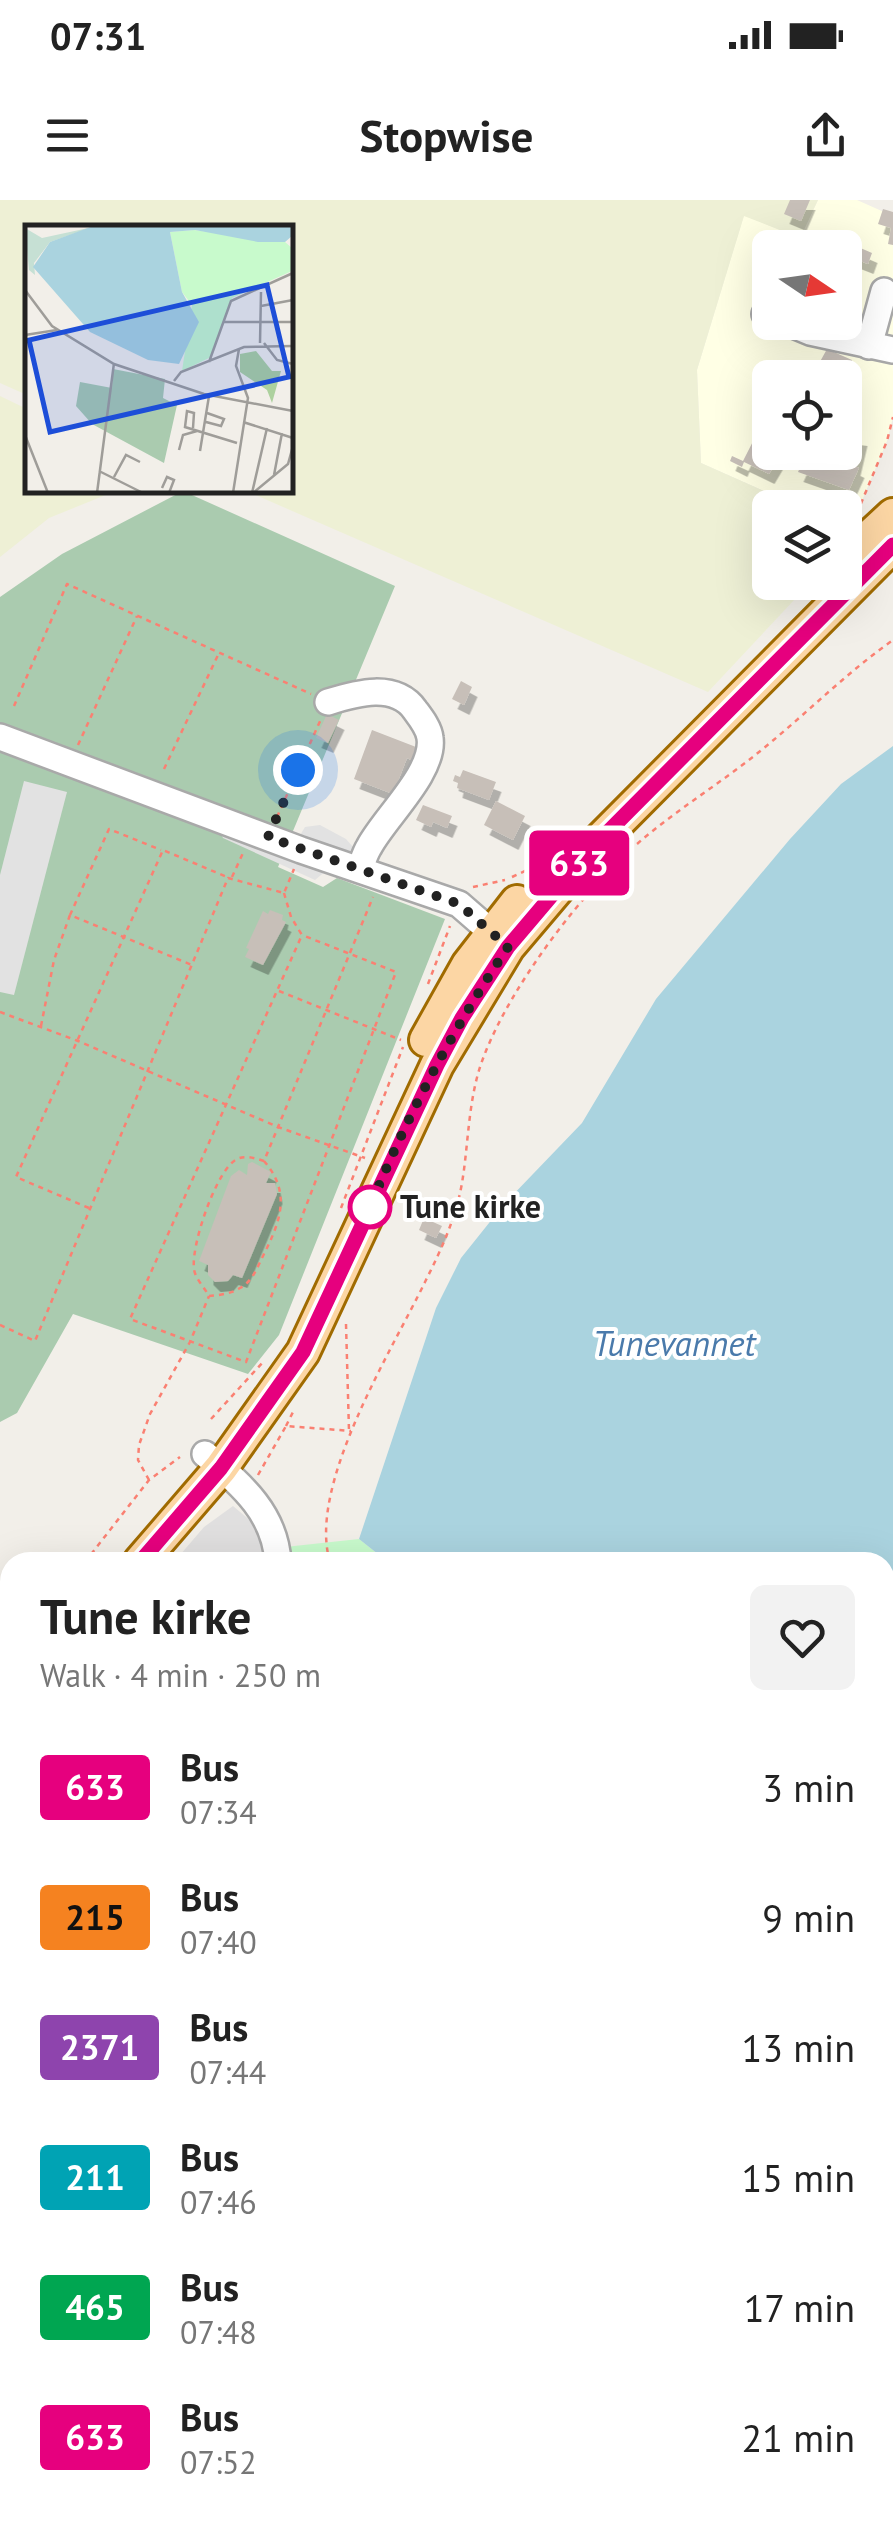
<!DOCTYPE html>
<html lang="en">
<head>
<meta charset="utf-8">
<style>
	body { margin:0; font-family:"PT Sans",sans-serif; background:#f2f2f2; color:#222; height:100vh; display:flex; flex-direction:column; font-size:38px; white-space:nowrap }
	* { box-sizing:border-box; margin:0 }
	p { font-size:32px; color:#767676 }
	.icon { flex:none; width:55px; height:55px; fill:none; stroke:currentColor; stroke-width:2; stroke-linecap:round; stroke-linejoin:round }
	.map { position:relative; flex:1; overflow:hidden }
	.panel { position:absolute; left:0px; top:1352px; width:895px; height:972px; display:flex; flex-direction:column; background:#fff; border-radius:30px 30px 0 0; box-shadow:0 10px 40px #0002 }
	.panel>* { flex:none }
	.badge { padding:0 20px; border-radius:8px; font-size:35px; line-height:65px }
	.needle { width:65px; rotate:103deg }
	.controls { position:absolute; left:752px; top:30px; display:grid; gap:20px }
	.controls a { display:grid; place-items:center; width:110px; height:110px; border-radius:15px; background:#fff; box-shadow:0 10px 40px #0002; font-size:50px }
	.you { position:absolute; width:50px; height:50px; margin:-25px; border:8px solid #fff; border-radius:50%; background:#1a73e8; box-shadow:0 0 0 15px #1a73e833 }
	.map>.badge { position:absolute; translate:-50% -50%; box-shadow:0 0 0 5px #fff }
	.round { display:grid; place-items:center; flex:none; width:105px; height:105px; border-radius:15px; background:#f2f2f2 }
	.overview { display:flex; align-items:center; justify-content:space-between; height:170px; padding:0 40px }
	h1 { font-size:48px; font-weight:800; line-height:75px }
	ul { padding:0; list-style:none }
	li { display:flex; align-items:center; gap:30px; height:130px; padding:0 40px }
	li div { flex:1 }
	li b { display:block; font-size:38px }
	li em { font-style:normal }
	li .badge { min-width:110px; font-weight:700; text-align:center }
	.status { display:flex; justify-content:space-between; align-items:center; height:70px; padding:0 50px; background:#fff; direction:ltr }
	.status svg { height:28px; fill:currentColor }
	header { display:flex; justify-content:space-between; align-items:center; height:130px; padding:0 40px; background:#fff; font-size:45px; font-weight:800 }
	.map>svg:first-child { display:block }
	.residential { fill:#e0dfdf }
	.education { fill:#ffffe5; fill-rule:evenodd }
	.farmland { fill:#eef0d5 }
	.forest { fill:#add19e }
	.cemetery { fill:#aacbaf }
	.park { fill:#c8facc }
	.parking { fill:#e2e2e2 }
	.water { fill:#aad3df }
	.building { fill:#c7bfb8; filter:url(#shadow) }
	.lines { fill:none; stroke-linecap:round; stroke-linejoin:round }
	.minor-casing { stroke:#a9a9a9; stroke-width:30 }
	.major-casing { stroke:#a06b00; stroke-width:38 }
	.path { stroke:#fa8072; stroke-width:2.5; stroke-dasharray:5 5; stroke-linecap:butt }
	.minor { stroke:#fff; stroke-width:25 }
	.major { stroke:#fcd6a4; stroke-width:32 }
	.line-casing { stroke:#fff; stroke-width:22 }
	.line { stroke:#e6007e; stroke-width:15 }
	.walk { stroke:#222; stroke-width:10; stroke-dasharray:0 18 }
	.stop-dot { fill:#fff; stroke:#e6007e; stroke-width:5 }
	.labels { text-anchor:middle; stroke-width:8; stroke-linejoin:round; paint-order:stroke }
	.stop-label { font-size:32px; font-weight:bold; fill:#222; stroke:#fff; text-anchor:start }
	.water-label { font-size:35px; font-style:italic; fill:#4a7aab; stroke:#fff }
	.inset-road { fill:none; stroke:#9f9d99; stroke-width:2.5 }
	.view { fill:#1d4ed8; fill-opacity:0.15; stroke:#1d4ed8; stroke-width:5 }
	.inset-edge { fill:none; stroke:#222; stroke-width:5 }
</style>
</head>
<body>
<div class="status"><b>07:31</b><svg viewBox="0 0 49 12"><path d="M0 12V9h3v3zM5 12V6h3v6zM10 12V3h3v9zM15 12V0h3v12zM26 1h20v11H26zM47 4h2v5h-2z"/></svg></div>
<header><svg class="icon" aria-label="menu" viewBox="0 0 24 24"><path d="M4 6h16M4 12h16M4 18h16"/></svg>Stopwise<svg class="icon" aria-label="share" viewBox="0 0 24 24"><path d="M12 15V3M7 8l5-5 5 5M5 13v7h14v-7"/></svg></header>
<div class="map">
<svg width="893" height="2323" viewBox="0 0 893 2323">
	<defs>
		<filter id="shadow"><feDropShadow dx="5.5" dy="10" stdDeviation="0" flood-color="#0004"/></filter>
	</defs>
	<rect width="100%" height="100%" fill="#f2efe9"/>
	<!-- residential -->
	<g class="residential">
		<path d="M233 1306 252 1322 264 1341 269 1362H174L204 1327Z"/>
		<path d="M10 1606V2000L0 2016V1628Z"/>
		<path d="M139 2315H850L854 2323H151Z"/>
	</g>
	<!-- education -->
	<path class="education" d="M818 0H857L893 16V217L887 241 850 329 845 327V308L800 307 701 263 697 170 744 15 800 38ZM770 48H845V122H770ZM770 178H845V252H770Z"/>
	<!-- farmland -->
	<g class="farmland">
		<path d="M0 0H818L800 38 744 16 697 170 701 263 800 307 770 308V382L810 383 708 492 244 290H290V28H28L27 195 0 183Z"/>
		<path d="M0 196 27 209 28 290H118L49 318 0 357Z"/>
	</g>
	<!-- forest -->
	<path class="forest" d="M10 2000V2239L0 2233V2016Z"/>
	<!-- cemetery -->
	<path class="cemetery" d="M183 291 395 386 278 667 323 687 337 678 445 719 279 1135 248 1174 73 1114 17 1213 0 1222V397L62 354Z"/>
	<!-- park -->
	<g class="park">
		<path d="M359 1339 388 1362H286L285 1347Z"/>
		<path d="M893 1576V2323H884L885 1579Z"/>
	</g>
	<!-- parking -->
	<g class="parking">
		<path d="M24 581 67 592 14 795 0 792V675Z"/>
		<path d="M320 625 346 639 353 647 352 657 327 670 315 680 223 638 219 630 293 647 305 627Z"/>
	</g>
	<!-- water -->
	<path class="water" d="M893 546V1576L885 1579V1362H388L359 1339 436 1108 461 1058 505 1003 582 923 656 799 790 639 841 584Z"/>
	<!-- building -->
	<g class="building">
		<path d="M790 0H810L801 21 784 14Z"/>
		<path d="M883 9 893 12V45L888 44 891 28 878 24Z"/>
		<path d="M835 37 872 53 868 64 845 55V48H830Z"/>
		<path d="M827 149 852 160 847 171 851 173 845 186V178H811Z"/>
		<path d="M768 164 781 175 780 178H770V191L753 184 756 169 759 171 761 166 767 168Z"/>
		<path d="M770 208V252H782L769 274 744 262 742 267 730 261 732 256 743 261Z"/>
		<path d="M854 235 862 236 855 266 859 268 849 290 798 272 807 252H834L842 256 846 244 852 245Z"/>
		<path d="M461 481 472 487 464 505 452 499Z"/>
		<path d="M327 514 339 520 328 543 316 538Z"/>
		<path d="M372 530 416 547 411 560 407 558 393 594 354 579Z"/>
		<path d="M463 570 496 582 489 600 457 588 458 583 453 581 455 575 460 577Z"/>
		<path d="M496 601 525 616 513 640 484 625Z"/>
		<path d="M423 605 452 616 447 628 433 622 431 627 416 620Z"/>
		<path d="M270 710 283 715 282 720 286 722 263 765 245 757 249 749 246 748 263 711 268 714Z"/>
		<path d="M252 962 271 972 266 983H275L277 994 242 1078 233 1075 228 1081 215 1082 208 1075V1065L199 1061 231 976 239 970 247 975 248 964Z"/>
		<path d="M424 1018 442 1026 436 1038 419 1030Z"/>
	</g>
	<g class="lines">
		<defs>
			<g id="minor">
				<path d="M765 114 770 116"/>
				<path d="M786 122 810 132 893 150"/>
				<path d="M869 146 884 91"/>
				<path d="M328 502C357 493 395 482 415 510 421 518 429 528 430 538 435 572 384 618 369 647 365 653 363 661 360 669"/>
				<path d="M0 537 301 650 459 704 505 744"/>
				<path d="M205 1254C240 1284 275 1312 278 1362"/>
				<path d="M0 1865 10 1860"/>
				<path d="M871 2315 873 2323"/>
				<path d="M140 2323 144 2315"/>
				<path d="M316 2323 319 2315"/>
				<path d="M541 2323 543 2315"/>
				<path d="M714 2323V2315"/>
			</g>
			<g id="major">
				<path d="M852 353 893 315"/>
				<path d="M426 840 468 765 517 702"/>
				<path d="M140 1362 221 1268 303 1152 437 865 508 747 592 648 893 345"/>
				<path d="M0 1561 10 1540"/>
			</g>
		</defs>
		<!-- minor casing -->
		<use href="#minor" class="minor-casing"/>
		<!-- major casing -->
		<use href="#major" class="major-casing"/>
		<!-- path -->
		<g class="path">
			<path d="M857 313 887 241 893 217"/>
			<path d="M14 506 67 384 311 494"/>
			<path d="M78 545 137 416"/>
			<path d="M164 569 219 453"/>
			<path d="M277 617 321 519"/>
			<path d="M232 677 243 653"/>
			<path d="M512 677 542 663"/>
			<path d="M473 687 505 680"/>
			<path d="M284 693 291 717 302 735 130 1119 246 1162 396 772 302 735"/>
			<path d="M70 715 109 629 161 650"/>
			<path d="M428 784 450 726"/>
			<path d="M279 791 401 840"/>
			<path d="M0 812 78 841 278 927 365 958"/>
			<path d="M41 826 54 760 70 715 192 765"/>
			<path d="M264 961C254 958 243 954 234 961 215 975 191 1045 194 1069 195 1078 204 1087 209 1096 219 1095 231 1094 240 1088 252 1082 257 1068 263 1056 280 1022 292 993 264 961L373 697"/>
			<path d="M89 1008 16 977 163 650 227 677"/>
			<path d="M341 1008 403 847"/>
			<path d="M346 1124 349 1231"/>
			<path d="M0 1125 35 1141 228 678 284 693 294 669"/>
			<path d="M211 1219 264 1161"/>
			<path d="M286 1226 294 1210"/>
			<path d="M258 1275 286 1226 351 1231"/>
			<path d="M149 1280 138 1260 139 1245 150 1214 190 1142 209 1096"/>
			<path d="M85 1362 149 1280 180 1257"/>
			<path d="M330 1362C307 1286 391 1152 425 1082 441 1050 456 1018 462 983 469 941 468 896 484 856 511 785 585 687 644 638 681 607 722 582 759 552 805 515 845 474 893 440"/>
			<path d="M885 1599 893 1596"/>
			<path d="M0 1617 10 1594"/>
			<path d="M888 1801 893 1834"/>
			<path d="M0 2253 10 2256"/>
			<path d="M0 2292 10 2271"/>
		</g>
		<!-- minor -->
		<use href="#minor" class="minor"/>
		<!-- major -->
		<use href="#major" class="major"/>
	</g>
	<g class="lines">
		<defs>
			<path id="line" d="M140 1362 221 1268 303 1152 437 865 462 818 508 747 592 648 893 345"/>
		</defs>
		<!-- line casing -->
		<use href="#line" class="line-casing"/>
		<!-- line -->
		<use href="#line" class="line"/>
		<!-- walk -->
		<path class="walk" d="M298 570 268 637 459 704 508 747C453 829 407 916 370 1007"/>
	</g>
	<!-- markers -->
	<circle class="stop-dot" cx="370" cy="1007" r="20"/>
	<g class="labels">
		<!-- stop labels -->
		<g class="stop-label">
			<text x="400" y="1018">Tune kirke</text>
		</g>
		<!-- water labels -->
		<g class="water-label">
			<text x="674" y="1156">Tunevannet</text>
		</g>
	</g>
	<!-- overview -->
	<g transform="translate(25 25)">
		<rect width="268" height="268" fill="#f2efe9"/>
		<path d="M231 126 247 146H256L247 178 242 165 215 147V129Z" fill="#add19e"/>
		<path d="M68 2 25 17 9 38 10 50 4 45 0 3 17 13Z" fill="#c6e0d4"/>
		<path d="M88 144 140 154 138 173 152 180 139 238 67 199 51 181 55 157 87 163Z" fill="#aacbaf"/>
		<path d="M169 5 260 17 267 23V46L207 73 186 132 157 146 167 80 157 67 145 7Z" fill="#c8facc"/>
		<path d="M71 0H267V11L260 17H233L170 5 145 7 157 67 174 97 154 139 123 135 65 107 8 42 25 17Z" fill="#aad3df"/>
		<path class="inset-road" d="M0 65 27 101 89 139 179 169 268 186M236 81 268 75M199 97H268M0 110 32 105M235 118 236 67M239 118 252 135 268 139M184 137 206 76 268 48M149 156 156 147 219 122 268 121M181 197 196 201 199 194 182 188M218 197 268 213M168 203 169 188 162 186 160 202 212 218M0 210 23 268M154 225 158 210 172 206M175 226 184 171M74 246 118 268M249 250 257 208M89 252 101 230 115 237M137 263 142 252 149 255 144 268M72 268 89 138M208 268 223 173 211 141 214 124M227 268 242 203M228 268 263 239 268 221"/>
		<path class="view" d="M242 60 264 152 25 207 4 115Z"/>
		<rect width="268" height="268" class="inset-edge"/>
	</g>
</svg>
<div class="controls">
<a><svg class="needle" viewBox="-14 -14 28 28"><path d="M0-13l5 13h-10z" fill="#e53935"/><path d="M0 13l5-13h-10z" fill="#767676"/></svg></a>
<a><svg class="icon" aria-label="locate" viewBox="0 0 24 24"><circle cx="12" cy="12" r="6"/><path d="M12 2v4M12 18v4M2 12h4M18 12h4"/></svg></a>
<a><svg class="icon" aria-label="layers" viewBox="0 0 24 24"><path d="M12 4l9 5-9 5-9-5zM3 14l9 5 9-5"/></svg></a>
</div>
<div class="you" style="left:298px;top:570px"></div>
<b class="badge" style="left:579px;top:663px;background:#e6007e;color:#fff">633</b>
<section class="panel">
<div class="overview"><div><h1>Tune kirke</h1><p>Walk · 4 min · 250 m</p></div><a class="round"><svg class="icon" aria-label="heart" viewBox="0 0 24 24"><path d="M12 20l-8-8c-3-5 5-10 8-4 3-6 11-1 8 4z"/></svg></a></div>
<ul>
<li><span class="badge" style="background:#e6007e;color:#fff">633</span><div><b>Bus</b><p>07:34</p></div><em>3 min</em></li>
<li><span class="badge" style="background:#f58220;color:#111">215</span><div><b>Bus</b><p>07:40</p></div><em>9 min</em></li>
<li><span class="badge" style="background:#8e44ad;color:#fff">2371</span><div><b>Bus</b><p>07:44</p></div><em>13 min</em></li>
<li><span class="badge" style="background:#00a3b4;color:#fff">211</span><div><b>Bus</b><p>07:46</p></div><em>15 min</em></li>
<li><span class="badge" style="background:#00a651;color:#fff">465</span><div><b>Bus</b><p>07:48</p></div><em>17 min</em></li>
<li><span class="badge" style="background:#e6007e;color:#fff">633</span><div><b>Bus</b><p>07:52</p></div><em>21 min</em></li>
</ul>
</section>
</div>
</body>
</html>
